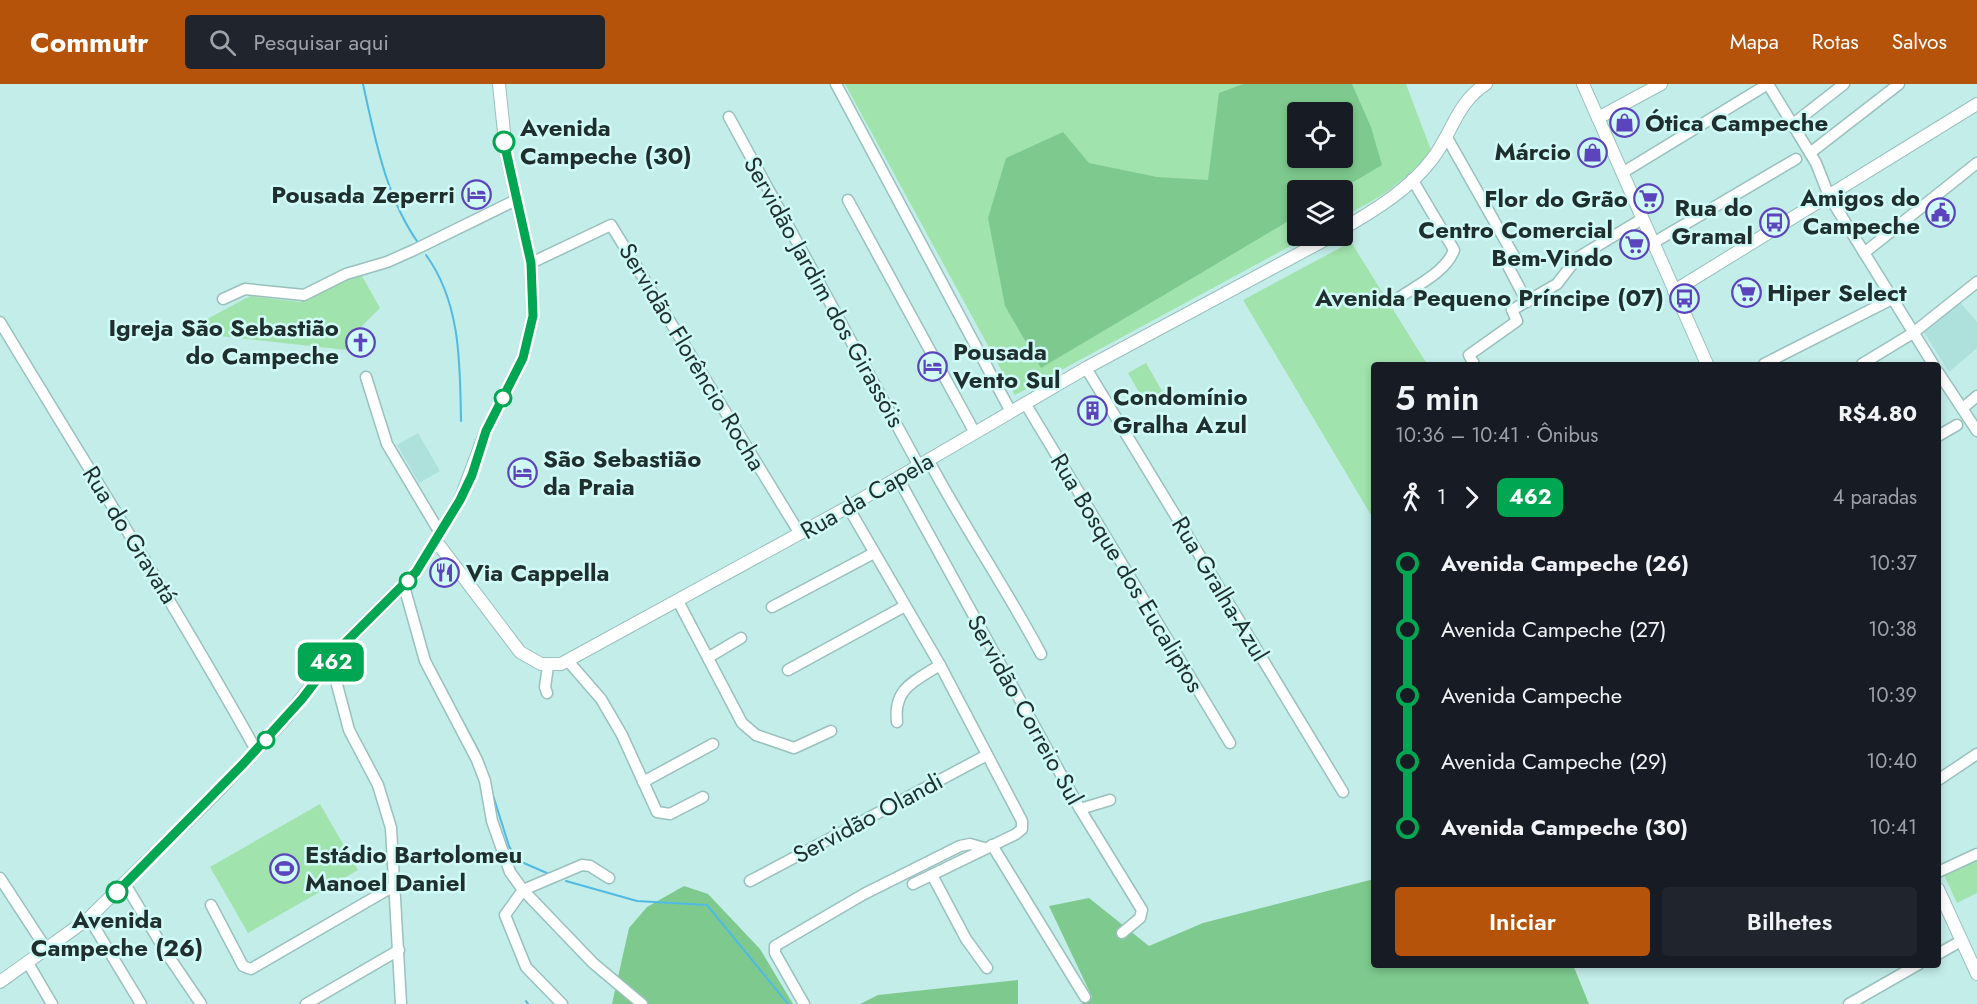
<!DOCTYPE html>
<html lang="pt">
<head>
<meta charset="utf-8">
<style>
	body { margin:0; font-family:Jost,sans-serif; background:#20242c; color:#f1f3f6; height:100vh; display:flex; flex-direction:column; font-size:22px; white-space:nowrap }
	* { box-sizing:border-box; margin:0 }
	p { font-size:20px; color:#9ea1a6 }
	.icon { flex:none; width:33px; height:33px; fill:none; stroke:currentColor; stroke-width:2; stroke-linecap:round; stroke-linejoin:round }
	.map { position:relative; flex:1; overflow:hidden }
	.panel { position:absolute; left:1371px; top:278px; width:570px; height:606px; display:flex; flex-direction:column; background:#171b24; border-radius:6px; box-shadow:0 3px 9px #0003 }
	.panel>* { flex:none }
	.badge { padding:0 12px; border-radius:9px; font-size:21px; line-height:39px }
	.controls { position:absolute; left:1287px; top:18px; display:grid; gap:12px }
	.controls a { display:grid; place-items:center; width:66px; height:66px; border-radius:6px; background:#171b24; box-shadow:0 3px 9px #0003; font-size:30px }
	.map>.badge { position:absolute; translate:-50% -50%; box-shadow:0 0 0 3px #fff }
	.legs { display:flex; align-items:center; gap:9px; height:66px; padding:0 24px; font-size:20px }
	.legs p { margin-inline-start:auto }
	.overview { display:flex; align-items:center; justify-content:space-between; height:102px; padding:0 24px }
	h1 { font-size:33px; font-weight:600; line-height:45px }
	.cta { display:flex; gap:12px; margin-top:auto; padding:12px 24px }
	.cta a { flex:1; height:69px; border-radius:6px; background:#b45309; color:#fff; font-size:24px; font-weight:600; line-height:69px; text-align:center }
	.cta a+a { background:#20242c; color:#f1f3f6 }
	ul { padding:0 24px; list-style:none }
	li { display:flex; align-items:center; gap:21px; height:66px; font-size:22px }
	li i { display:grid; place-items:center; width:9px; height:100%; margin:0 8px; background:currentColor }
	li i::after { content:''; width:15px; height:15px; margin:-8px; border:4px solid; border-radius:50%; background:#171b24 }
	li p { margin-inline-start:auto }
	li:first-child i { background:linear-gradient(#0000 50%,currentColor 0) }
	li:last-child i { background:linear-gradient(currentColor 50%,#0000 0) }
	header { display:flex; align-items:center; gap:36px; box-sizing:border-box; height:84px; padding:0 30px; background:#b45309; color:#fff }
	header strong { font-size:28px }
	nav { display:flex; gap:33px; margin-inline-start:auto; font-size:21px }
	.search { width:420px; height:54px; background:#20242c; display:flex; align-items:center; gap:15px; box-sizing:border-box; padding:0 21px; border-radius:6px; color:#9ea1a6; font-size:22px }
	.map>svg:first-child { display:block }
	.built { fill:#afe1dc }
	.green { fill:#a1e3ad; fill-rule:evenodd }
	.forest { fill:#7eca8e; fill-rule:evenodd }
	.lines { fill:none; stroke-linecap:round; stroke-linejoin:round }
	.stream { stroke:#50bae4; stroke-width:2 }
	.minor-casing { stroke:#99c1bd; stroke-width:13 }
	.major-casing { stroke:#99c1bd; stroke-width:14 }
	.minor { stroke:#fff; stroke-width:10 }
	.major { stroke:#fff; stroke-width:12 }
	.line-1-casing { stroke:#fff; stroke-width:14 }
	.line-1 { stroke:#00a651; stroke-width:9 }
	.stop-1-dot { fill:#fff; stroke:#00a651; stroke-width:3 }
	.labels { text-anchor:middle; stroke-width:5; stroke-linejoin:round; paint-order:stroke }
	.poi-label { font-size:24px; font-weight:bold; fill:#1f2f2e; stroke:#d0faf6; text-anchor:end }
	.stop-label { font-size:24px; font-weight:bold; fill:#1f2f2e; stroke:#d0faf6; text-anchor:start }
	.street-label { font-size:24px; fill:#1f2f2e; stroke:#d0faf6 }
</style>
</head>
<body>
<header>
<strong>Commutr</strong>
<div class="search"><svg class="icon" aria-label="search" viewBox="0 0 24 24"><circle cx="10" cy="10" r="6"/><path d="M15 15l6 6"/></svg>Pesquisar aqui</div>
<nav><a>Mapa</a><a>Rotas</a><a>Salvos</a></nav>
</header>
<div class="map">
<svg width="1977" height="920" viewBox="0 0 1977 920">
	<rect width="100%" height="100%" fill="#c3ede9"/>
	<!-- built -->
	<g class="built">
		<path d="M1959 217 1977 238V264L1949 288 1923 247Z"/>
		<path d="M418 349 440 387 419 399 397 361Z"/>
	</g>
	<!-- green -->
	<g class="green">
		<path d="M845 0H1406L1431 66C1405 99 1379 114 1343 133L1342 106H1298V152H1309L1015 311ZM1298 28H1342V74H1298Z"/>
		<path d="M1351 158 1427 280H1374V436L1243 216Z"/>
		<path d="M362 192 380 224 360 244 365 247 347 266 183 248 250 212 300 218 350 194Z"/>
		<path d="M1146 279 1166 314 1148 324 1128 289Z"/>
		<path d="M320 720 358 786 248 849 210 783Z"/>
		<path d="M1977 775V809L1957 819 1944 791Z"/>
	</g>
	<!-- forest -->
	<g class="forest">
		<path d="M1243 0H1352L1371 43 1382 81 1340 106H1298L1297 132 1041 284 1005 222 988 134 1006 74 1063 48 1089 79 1157 93 1208 96 1219 9ZM1342 28V74H1298V28Z"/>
		<path d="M1374 795V880L1573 881 1589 920H1081L1092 913 1049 822 1089 814 1149 862 1203 839Z"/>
		<path d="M684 802 708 810 760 865 793 920H612L629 844 647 823Z"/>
		<path d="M1018 896V920H860L878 911Z"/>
	</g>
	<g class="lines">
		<!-- stream -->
		<g class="stream">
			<path d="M363 0C375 55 386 114 419 160"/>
			<path d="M426 171C461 219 460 280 461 337"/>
			<path d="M462 636 479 668"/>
			<path d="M491 705 509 762 517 776 549 790"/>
			<path d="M566 797 637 817 707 821 788 920"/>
			<path d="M526 917 528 920"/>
		</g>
		<defs>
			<g id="minor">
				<path d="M836 0 1011 328"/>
				<path d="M1768 0 1816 79 1829 112 1933 280"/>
				<path d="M729 33 919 382"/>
				<path d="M1793 40 1844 0"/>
				<path d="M1446 52 1514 172 1508 176V182L1527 218"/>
				<path d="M1810 69 1899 0"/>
				<path d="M1622 89 1768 0"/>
				<path d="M848 116 975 349"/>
				<path d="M1653 159 1796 75"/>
				<path d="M1864 169 1977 79"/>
				<path d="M531 179 611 141 800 450"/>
				<path d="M1399 214C1417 201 1446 188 1454 166L1412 95"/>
				<path d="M223 215 245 205 304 211 346 190 387 178 414 166 516 116"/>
				<path d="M0 238C86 381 175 521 256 666"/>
				<path d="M1474 280 1469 271 1517 237 1512 226 1557 200 1577 174 1642 135"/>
				<path d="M1764 280 1892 215"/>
				<path d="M1862 280 1913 249 1977 198"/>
				<path d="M1086 284 1343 708"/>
				<path d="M1938 288 1977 347"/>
				<path d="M366 293 387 360 440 449"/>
				<path d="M1025 319 1230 659"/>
				<path d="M1963 324 1977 312"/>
				<path d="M1938 352 1957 341"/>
				<path d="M929 377C964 443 1006 504 1041 570"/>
				<path d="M898 394 1080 725 1142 826 1140 834 1122 849"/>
				<path d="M848 423 940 581 1022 737V745L1016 750 913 800"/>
				<path d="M404 502 425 577 477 676 485 697 492 737 510 788 523 806 593 879 642 920"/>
				<path d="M678 517 742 639 756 651 794 664 831 647"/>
				<path d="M772 523 874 469"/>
				<path d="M709 573 741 554"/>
				<path d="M568 577 601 615 622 651 657 728 670 730 703 713"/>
				<path d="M331 578 349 646 378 701 391 744 401 920"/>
				<path d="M788 586 905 522"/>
				<path d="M547 609 545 603 548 582"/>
				<path d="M897 638C893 604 915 597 940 581"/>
				<path d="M1938 696 1977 670"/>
				<path d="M643 698 713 660"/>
				<path d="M1080 725 1110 716"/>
				<path d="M992 761 1085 913"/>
				<path d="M1938 788 1977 770"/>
				<path d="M932 791 966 855 987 884"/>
				<path d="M0 794 47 866"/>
				<path d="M750 797 987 671"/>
				<path d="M125 800 167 870 201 920"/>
				<path d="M211 821 243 882 251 885 394 802"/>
				<path d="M89 834 141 920"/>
				<path d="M1938 870 1961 857"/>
				<path d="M28 879 52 920"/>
				<path d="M306 920 399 866"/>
				<path d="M562 920 526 883 505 831 523 806 582 781 590 782 609 794"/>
				<path d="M804 920 775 869V862L864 810 960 762 970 760 984 764"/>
				<path d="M1849 920 1919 880"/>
			</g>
			<g id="major">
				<path d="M1583 0 1707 280"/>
				<path d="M1598 34 1661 0"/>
				<path d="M1342 145C1374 127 1411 104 1433 74 1452 49 1457 18 1486 0"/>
				<path d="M1674 207 1977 20"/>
				<path d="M436 457 520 568 541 580H561L848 423 1086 284 1332 152"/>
				<path d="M1938 805 1977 890"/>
				<path d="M0 898 89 834 218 707 285 635 344 560 416 488 460 416 486 347 523 274 533 232 531 179 506 68 499 0"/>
			</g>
		</defs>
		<!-- minor casing -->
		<use href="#minor" class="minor-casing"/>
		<!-- major casing -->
		<use href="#major" class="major-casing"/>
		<!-- minor -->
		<use href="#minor" class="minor"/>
		<!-- major -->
		<use href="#major" class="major"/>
	</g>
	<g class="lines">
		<defs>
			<path id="line-1" d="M117 808 244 679 302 615 344 560 416 488 460 416 472 391 486 347 523 274 533 232 531 179 504 58"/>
		</defs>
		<!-- line-1 casing -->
		<use href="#line-1" class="line-1-casing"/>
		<!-- line-1 -->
		<use href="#line-1" class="line-1"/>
	</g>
	<!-- icons -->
	<defs>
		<symbol id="shop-ring" viewBox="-11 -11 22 22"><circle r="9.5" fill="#d0faf6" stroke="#5c44bc" stroke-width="1.5"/><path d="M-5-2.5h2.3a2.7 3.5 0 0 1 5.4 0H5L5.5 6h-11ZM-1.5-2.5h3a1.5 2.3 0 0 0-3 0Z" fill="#5c44bc"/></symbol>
		<symbol id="hotel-ring" viewBox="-11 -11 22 22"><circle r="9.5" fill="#d0faf6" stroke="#5c44bc" stroke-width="1.5"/><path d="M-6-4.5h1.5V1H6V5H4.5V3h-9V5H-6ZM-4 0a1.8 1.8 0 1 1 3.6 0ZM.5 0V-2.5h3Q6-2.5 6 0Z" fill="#5c44bc"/></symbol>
		<symbol id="supermarket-ring" viewBox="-11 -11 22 22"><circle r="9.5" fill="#d0faf6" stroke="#5c44bc" stroke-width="1.5"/><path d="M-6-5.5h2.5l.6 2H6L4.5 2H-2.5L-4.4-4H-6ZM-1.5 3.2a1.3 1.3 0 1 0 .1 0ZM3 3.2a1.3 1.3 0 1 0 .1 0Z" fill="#5c44bc"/></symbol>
		<symbol id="civic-ring" viewBox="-11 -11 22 22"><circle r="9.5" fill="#d0faf6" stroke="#5c44bc" stroke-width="1.5"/><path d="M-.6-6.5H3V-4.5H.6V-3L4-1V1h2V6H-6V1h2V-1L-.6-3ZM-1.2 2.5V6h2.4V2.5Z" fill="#5c44bc"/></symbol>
		<symbol id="bus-ring" viewBox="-11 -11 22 22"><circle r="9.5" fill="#d0faf6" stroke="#5c44bc" stroke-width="1.5"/><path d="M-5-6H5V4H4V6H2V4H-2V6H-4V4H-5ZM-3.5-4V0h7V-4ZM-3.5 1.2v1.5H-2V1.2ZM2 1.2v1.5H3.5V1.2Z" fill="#5c44bc"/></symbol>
		<symbol id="church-ring" viewBox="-11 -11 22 22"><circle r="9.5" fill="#d0faf6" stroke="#5c44bc" stroke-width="1.5"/><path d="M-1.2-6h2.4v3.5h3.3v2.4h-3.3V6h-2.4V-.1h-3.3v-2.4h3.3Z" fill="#5c44bc"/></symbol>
		<symbol id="building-ring" viewBox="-11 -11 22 22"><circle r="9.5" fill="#d0faf6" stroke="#5c44bc" stroke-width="1.5"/><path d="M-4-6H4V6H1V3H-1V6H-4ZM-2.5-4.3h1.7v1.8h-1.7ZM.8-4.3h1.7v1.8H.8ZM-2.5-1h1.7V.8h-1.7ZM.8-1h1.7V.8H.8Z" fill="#5c44bc"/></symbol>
		<symbol id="restaurant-ring" viewBox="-11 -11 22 22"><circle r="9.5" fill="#d0faf6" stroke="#5c44bc" stroke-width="1.5"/><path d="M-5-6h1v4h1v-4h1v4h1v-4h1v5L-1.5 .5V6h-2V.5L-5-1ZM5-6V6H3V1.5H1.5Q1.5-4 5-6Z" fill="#5c44bc"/></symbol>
		<symbol id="stadium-ring" viewBox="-11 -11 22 22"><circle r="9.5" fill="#d0faf6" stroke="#5c44bc" stroke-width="1.5"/><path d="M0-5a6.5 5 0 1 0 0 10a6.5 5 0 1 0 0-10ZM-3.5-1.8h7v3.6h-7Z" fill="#5c44bc"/></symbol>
	</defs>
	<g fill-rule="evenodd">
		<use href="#shop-ring" x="1608" y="22" width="33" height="33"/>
		<use href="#shop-ring" x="1576" y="52" width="33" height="33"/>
		<use href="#hotel-ring" x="460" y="94" width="33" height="33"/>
		<use href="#supermarket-ring" x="1632" y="98" width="33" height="33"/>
		<use href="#civic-ring" x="1924" y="112" width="33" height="33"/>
		<use href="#bus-ring" x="1758" y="122" width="33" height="33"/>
		<use href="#supermarket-ring" x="1618" y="144" width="33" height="33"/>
		<use href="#supermarket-ring" x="1730" y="192" width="33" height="33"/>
		<use href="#bus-ring" x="1668" y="198" width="33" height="33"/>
		<use href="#church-ring" x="344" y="242" width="33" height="33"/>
		<use href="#hotel-ring" x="916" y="266" width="33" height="33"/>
		<use href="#building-ring" x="1076" y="310" width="33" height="33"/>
		<use href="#hotel-ring" x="506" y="372" width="33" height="33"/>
		<use href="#restaurant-ring" x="428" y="472" width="33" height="33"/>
		<use href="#stadium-ring" x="268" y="768" width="33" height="33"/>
	</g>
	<!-- markers -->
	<g class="stop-1-dot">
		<circle cx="504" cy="58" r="10"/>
		<circle cx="503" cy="314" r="8"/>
		<circle cx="408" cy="497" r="8"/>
		<circle cx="266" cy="656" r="8"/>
		<circle cx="117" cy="808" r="10"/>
	</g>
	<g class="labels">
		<!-- poi labels -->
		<g class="poi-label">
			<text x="1645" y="47" text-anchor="start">Ótica Campeche</text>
			<text x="1571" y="76">Márcio</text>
			<text x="455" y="119">Pousada Zeperri</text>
			<text x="1920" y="122">Amigos do<tspan x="1920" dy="28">Campeche</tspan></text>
			<text x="1628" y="123">Flor do Grão</text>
			<text x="1753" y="132">Rua do<tspan x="1753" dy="28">Gramal</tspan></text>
			<text x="1613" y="154">Centro Comercial<tspan x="1613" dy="28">Bem-Vindo</tspan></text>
			<text x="1767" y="217" text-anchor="start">Hiper Select</text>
			<text x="1664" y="222">Avenida Pequeno Príncipe (07)</text>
			<text x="339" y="252">Igreja São Sebastião<tspan x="339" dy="28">do Campeche</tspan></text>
			<text x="953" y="276" text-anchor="start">Pousada<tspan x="953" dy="28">Vento Sul</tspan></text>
			<text x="1113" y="321" text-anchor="start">Condomínio<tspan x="1113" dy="28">Gralha Azul</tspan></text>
			<text x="543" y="383" text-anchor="start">São Sebastião<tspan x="543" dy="28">da Praia</tspan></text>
			<text x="466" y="497" text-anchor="start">Via Cappella</text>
			<text x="305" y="779" text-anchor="start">Estádio Bartolomeu<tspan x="305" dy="28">Manoel Daniel</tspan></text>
		</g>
		<!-- stop labels -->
		<g class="stop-label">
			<text x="520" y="52">Avenida<tspan x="520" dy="28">Campeche (30)</tspan></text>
			<text x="117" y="844" text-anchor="middle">Avenida<tspan x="117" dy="28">Campeche (26)</tspan></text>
		</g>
		<!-- street labels -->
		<g class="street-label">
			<text transform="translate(824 208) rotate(61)" y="8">Servidão Jardim dos Girassóis</text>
			<text transform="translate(692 273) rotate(59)" y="8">Servidão Florêncio Rocha</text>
			<text transform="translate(867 412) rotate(-30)" y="8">Rua da Capela</text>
			<text transform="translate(130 451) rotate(58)" y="8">Rua do Gravatá</text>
			<text transform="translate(1127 489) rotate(59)" y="8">Rua Bosque dos Eucaliptos</text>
			<text transform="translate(1220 505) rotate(59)" y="8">Rua Gralha-Azul</text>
			<text transform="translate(1025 626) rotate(61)" y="8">Servidão Correio Sul</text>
			<text transform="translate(868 734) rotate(-28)" y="8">Servidão Olandi</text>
		</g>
	</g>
</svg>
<div class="controls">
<a><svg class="icon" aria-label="locate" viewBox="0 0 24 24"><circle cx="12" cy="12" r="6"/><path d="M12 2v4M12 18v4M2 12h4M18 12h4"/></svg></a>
<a><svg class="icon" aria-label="layers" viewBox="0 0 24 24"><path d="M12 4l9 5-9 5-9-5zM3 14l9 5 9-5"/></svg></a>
</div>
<b class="badge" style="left:331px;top:578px;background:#00a651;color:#fff">462</b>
<section class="panel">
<div class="overview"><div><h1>5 min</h1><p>10:36 – 10:41 · Ônibus</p></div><b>R$4.80</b></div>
<div class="legs"><svg class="icon" aria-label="walk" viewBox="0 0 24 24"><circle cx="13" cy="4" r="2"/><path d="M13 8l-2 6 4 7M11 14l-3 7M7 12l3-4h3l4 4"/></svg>1<svg class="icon" aria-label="forward" viewBox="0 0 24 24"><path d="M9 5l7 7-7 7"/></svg><b class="badge" style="background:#00a651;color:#fff">462</b><p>4 paradas</p></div>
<ul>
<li><i style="color:#00a651"></i><b>Avenida Campeche (26)</b><p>10:37</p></li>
<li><i style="color:#00a651"></i><span>Avenida Campeche (27)</span><p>10:38</p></li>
<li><i style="color:#00a651"></i><span>Avenida Campeche</span><p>10:39</p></li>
<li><i style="color:#00a651"></i><span>Avenida Campeche (29)</span><p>10:40</p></li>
<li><i style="color:#00a651"></i><b>Avenida Campeche (30)</b><p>10:41</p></li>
</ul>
<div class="cta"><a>Iniciar</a><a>Bilhetes</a></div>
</section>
</div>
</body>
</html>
